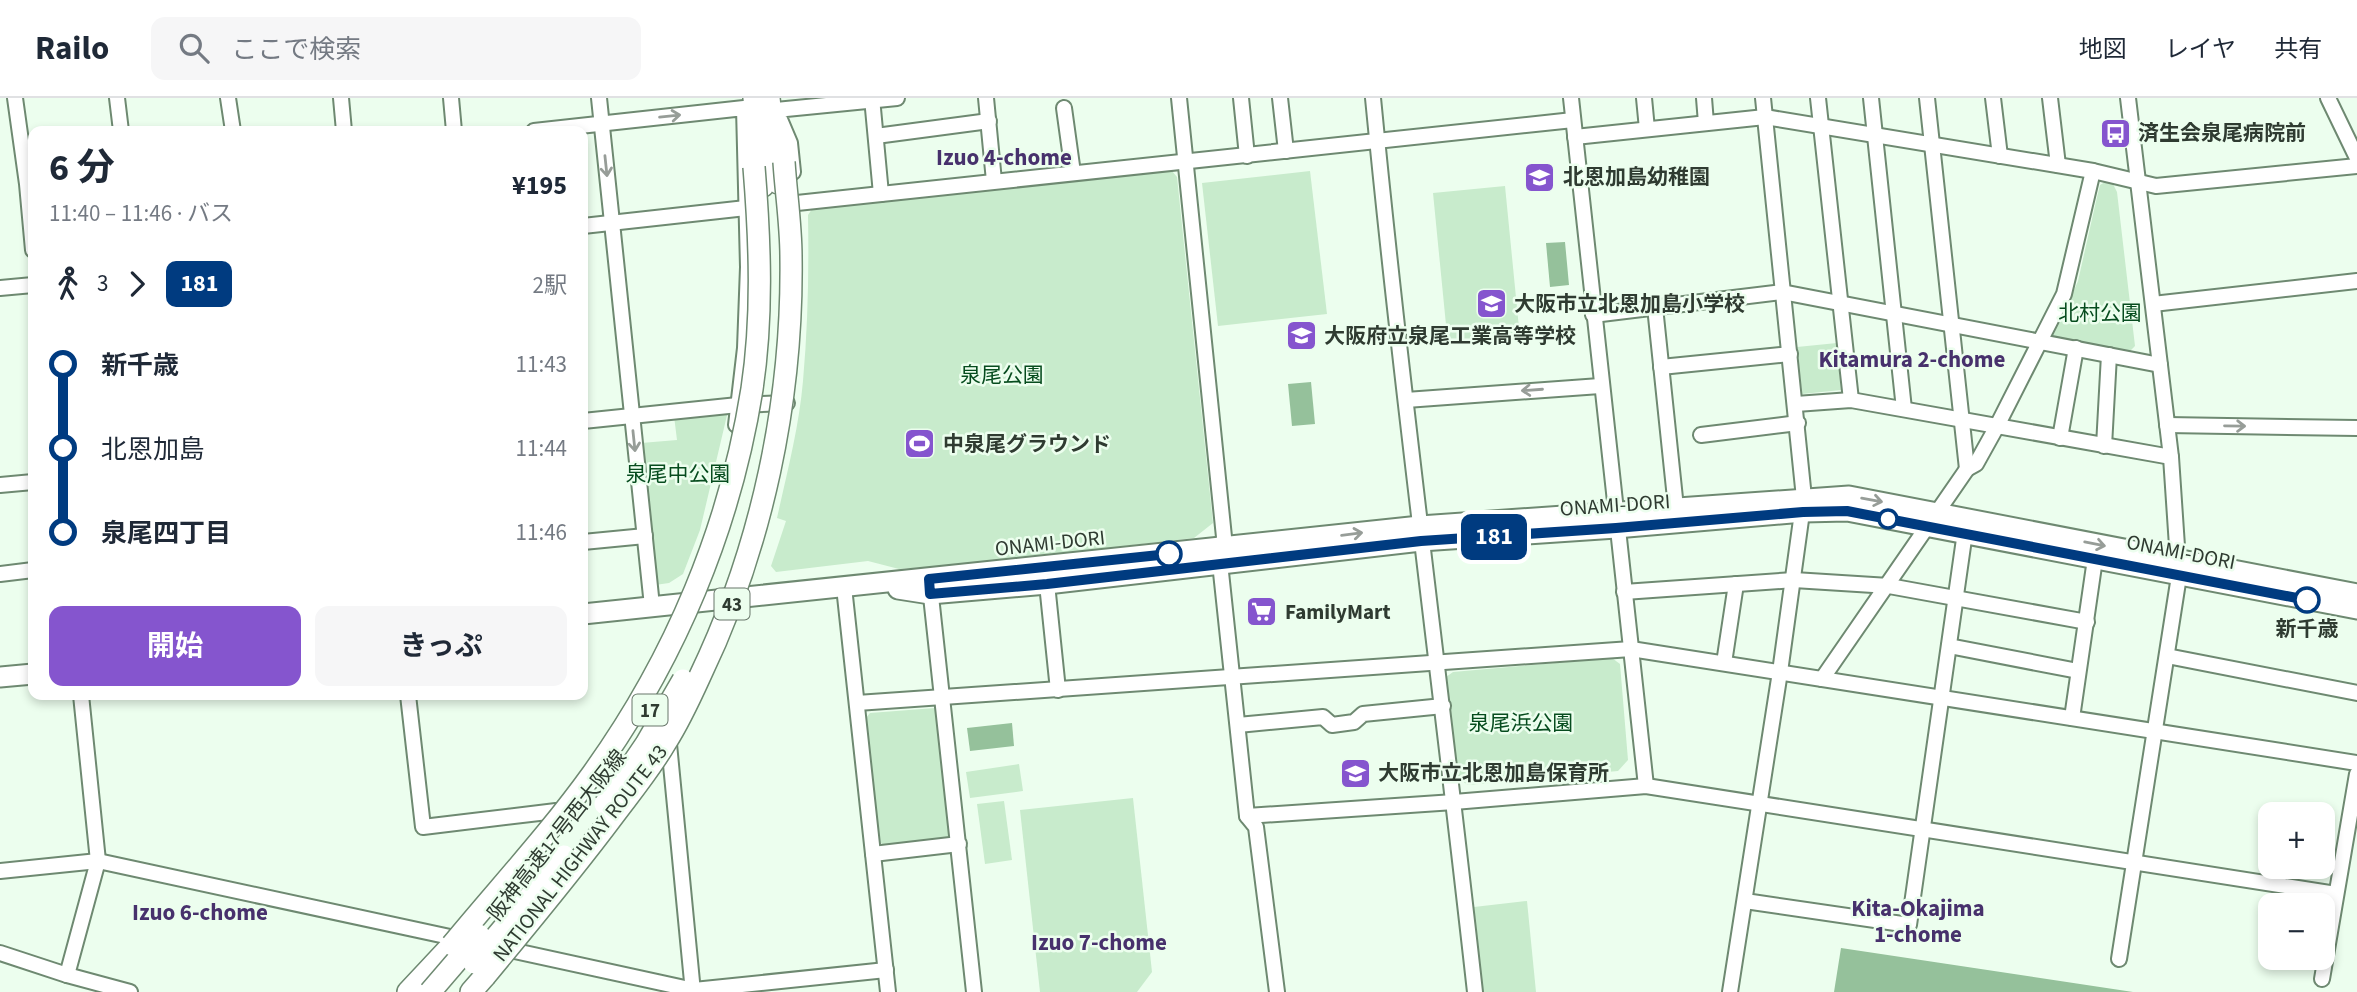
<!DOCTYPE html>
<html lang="ja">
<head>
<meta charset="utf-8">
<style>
	body { margin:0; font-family:"Source Sans 3","Noto Sans JP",sans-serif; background:#f6f6f7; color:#1f2937; height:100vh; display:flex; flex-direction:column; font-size:26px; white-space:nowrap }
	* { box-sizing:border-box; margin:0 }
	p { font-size:23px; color:#747a83 }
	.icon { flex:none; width:38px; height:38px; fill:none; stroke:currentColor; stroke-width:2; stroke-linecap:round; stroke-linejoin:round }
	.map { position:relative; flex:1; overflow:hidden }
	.drawer { position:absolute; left:28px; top:28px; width:560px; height:574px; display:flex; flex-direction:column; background:#fff; border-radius:14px; box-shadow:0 4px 10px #0003 }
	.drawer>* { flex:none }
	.badge { padding:0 14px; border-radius:10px; font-size:24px; line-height:46px }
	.buttons { position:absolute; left:2258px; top:704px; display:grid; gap:14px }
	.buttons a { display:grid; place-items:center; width:77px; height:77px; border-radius:14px; background:#fff; box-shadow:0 4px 10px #0003; font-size:35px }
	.map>.badge { position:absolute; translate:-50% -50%; box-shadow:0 0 0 4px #fff }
	.legs { display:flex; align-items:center; gap:10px; height:77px; padding:0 21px; font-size:23px }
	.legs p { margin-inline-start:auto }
	.overview { display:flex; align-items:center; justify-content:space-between; height:119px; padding:0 21px }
	h1 { font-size:38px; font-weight:700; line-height:52px }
	.action { display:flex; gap:14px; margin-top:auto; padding:14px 21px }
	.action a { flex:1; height:80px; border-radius:14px; background:#8555ce; color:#fff; font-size:28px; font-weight:700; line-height:80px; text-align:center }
	.action a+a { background:#f6f6f7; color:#1f2937 }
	ul { padding:0 21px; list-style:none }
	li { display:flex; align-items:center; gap:24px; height:84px; font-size:26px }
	li i { display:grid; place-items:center; width:10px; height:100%; margin:0 9px; background:currentColor }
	li i::after { content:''; width:18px; height:18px; margin:-9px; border:5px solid; border-radius:50%; background:#fff }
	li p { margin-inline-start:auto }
	li:first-child i { background:linear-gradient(#0000 50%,currentColor 0) }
	li:last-child i { background:linear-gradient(currentColor 50%,#0000 0) }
	header { display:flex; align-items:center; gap:42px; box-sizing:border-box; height:98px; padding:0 35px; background:#fff; border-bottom:2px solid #e0e1e3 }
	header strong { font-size:33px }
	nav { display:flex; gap:38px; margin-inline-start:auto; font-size:24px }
	.search { width:490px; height:63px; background:#f6f6f7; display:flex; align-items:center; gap:18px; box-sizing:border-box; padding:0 24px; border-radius:14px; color:#747a83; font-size:26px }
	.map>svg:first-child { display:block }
	.green { fill:#c8ebcc }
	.water { fill:#95c19b }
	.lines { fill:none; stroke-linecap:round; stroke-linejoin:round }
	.minor-casing { stroke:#6e8971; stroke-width:18 }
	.major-casing { stroke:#6e8971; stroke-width:23 }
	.highway-casing { stroke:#6e8971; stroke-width:24 }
	.minor { stroke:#fff; stroke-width:14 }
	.major { stroke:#fff; stroke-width:19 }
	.highway { stroke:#fff; stroke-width:21 }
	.highway-bridge-casing { stroke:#6e8971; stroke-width:24; stroke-linecap:butt }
	.highway-bridge { stroke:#fff; stroke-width:21 }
	.oneway { stroke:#979d98 }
	.line-1-casing { stroke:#fff; stroke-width:16 }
	.line-1 { stroke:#003b80; stroke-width:10 }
	.stop-1-dot { fill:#fff; stroke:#003b80; stroke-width:3.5 }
	.labels { text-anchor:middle; stroke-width:5; stroke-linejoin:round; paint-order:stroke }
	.shield { fill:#ecfeee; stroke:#68766a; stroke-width:2 }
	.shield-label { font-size:19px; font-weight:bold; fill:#2f3b31 }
	.poi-label { font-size:21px; font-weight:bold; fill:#2f3b31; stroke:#ecfeee; text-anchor:start }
	.park-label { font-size:21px; fill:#064c1e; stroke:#ecfeee }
	.street-label { font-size:21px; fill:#2f3b31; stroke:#ecfeee }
	.stop-label { font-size:21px; font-weight:bold; fill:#2f3b31; stroke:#ecfeee }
	.neighbourhood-label { font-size:23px; font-weight:bold; fill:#47316c; stroke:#ecfeee }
</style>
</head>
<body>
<header>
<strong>Railo</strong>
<div class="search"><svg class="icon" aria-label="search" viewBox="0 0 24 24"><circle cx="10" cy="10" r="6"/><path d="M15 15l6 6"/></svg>ここで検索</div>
<nav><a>地図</a><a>レイヤ</a><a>共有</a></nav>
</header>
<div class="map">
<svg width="2357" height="894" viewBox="0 0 2357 894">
	<rect width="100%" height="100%" fill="#ecfeee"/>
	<!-- green -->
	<g class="green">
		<path d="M1172 73 1177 79 1213 425 1194 440 969 466 899 471 868 463 776 474 771 468 786 423 777 420C787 375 799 329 803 283 808 228 809 172 808 117L812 111Z"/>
		<path d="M1310 73 1327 216 1218 228 1202 85Z"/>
		<path d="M2105 84H2112L2117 94 2135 248 2130 253 2053 240 2049 232 2062 208H2067L2078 183 2097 99 2100 87Z"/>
		<path d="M1505 88 1520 240 1448 247 1433 95Z"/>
		<path d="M1837 245 1841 292 1802 296 1797 249Z"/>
		<path d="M728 313 700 432 683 476 669 485 655 487 641 345 677 342 674 318Z"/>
		<path d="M1612 560 1620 566 1628 662 1618 673 1468 687 1459 681 1446 579 1453 574Z"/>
		<path d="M935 610 940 616 953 738 947 742 884 747 878 743 866 620 870 615Z"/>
		<path d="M1019 666 1023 693 970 700 966 674Z"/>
		<path d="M1133 700 1152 874 1137 894H1040L1020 712Z"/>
		<path d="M1004 703 1012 762 985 766 977 706Z"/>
		<path d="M1527 803 1536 894H1483L1474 809Z"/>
	</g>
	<!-- water -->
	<g class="water">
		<path d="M1565 144 1569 187 1550 189 1546 145Z"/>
		<path d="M1311 284 1315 326 1292 328 1288 286Z"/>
		<path d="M1012 625 1014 648 970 653 967 630Z"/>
		<path d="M1841 850 2133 894H1834Z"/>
	</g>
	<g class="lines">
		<defs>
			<g id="minor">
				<path d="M15 0 27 86 33 152"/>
				<path d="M117 0 121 33"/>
				<path d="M228 0 233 33"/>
				<path d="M341 0 344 33"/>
				<path d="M451 0 454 33"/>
				<path d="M599 0 652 508"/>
				<path d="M872 0 881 96"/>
				<path d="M986 0 994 83"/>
				<path d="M1179 0 1224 439 1220 465 1247 718 1256 729 1277 894"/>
				<path d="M1241 0 1247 58"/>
				<path d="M1280 0 1286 53"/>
				<path d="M1373 0C1402 299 1442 596 1475 894"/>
				<path d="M1571 0 1646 688"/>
				<path d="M1644 0 1647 31"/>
				<path d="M1704 0 1706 25"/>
				<path d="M1818 0 1851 302"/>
				<path d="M1871 0 1904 311"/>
				<path d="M1927 0 1967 371"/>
				<path d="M1993 0 2000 58"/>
				<path d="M2050 0 2058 67"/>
				<path d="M2328 0 2357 60"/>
				<path d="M1064 10 1073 75"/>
				<path d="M534 33 744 10 748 169 745 250 736 327"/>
				<path d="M876 38 989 23"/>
				<path d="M1575 39 1765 19 2093 73 2156 88 2357 68"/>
				<path d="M793 74 790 45 776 12 897 0"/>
				<path d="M797 105 1573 22"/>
				<path d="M583 128 746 110"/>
				<path d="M0 190 33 187"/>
				<path d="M2153 206 2357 183"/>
				<path d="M1655 209 1676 410"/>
				<path d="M1593 217 1782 194 2160 267"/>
				<path d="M1661 269 1790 256"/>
				<path d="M1406 302 1600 288"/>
				<path d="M1796 306 1851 302 2171 359"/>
				<path d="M583 323 738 307 787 305"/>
				<path d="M2167 327 2357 330"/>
				<path d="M1701 337 1798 325"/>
				<path d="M2060 340 2076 250"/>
				<path d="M2104 348 2109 257"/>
				<path d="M0 387 33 384"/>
				<path d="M583 444 645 438"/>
				<path d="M0 476 33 472"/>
				<path d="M1047 486 1058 592"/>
				<path d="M844 489 888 894"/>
				<path d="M930 489 974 894"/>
				<path d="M1624 494 1794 482 1889 488 2087 524"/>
				<path d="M1949 548 2078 573"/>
				<path d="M2167 558 2357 595"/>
				<path d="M1724 565 1736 486"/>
				<path d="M1822 581 1967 371 1976 366 1996 330 2064 196 2093 73"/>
				<path d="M408 597 423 729 556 713"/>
				<path d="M857 605 1631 551 2357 665"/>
				<path d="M2072 620 2095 461"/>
				<path d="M1238 627 1323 619 1332 627 1354 624 1363 616 1443 608"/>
				<path d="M669 646 693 894"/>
				<path d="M1247 718 1454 704 1646 688 2336 796"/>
				<path d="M873 756 959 746"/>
				<path d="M0 773 98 763 464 842"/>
				<path d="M1745 803 1909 827 1966 427"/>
				<path d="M501 850 694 892 886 872"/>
				<path d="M0 855 67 877 130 894"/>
				<path d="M2119 861 2179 478 2171 359 2128 0"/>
				<path d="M67 877 98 763 81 597"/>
				<path d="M2322 881 2357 676"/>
				<path d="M1730 894 1780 574 1804 400 1763 0"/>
			</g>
			<g id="major">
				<path d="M898 491 930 496 1047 486 1421 443 1616 430 1803 414 1847 413 2357 511"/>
				<path d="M583 516 1420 428 1849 398 2357 496"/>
				<path d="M0 579 33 576"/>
			</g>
			<g id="highway">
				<path d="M754 0 763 88"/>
				<path d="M769 0 778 85"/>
				<path d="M408 894 452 847"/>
				<path d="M471 894 485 878"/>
			</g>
		</defs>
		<!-- minor casing -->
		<use href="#minor" class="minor-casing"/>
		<!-- major casing -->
		<use href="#major" class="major-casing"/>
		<!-- highway casing -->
		<use href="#highway" class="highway-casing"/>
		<!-- minor -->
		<use href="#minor" class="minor"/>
		<!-- major -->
		<use href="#major" class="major"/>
		<!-- highway -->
		<use href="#highway" class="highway"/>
		<defs>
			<g id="highway-bridge">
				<path d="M605 706 646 646 683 582"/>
				<path d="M452 847C499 790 550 735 593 675 675 561 730 430 752 291 763 218 760 143 754 69"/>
				<path d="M474 865 564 758"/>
				<path d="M485 878C529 825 573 772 614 717 632 693 651 670 666 644 679 624 690 600 700 578 762 449 793 302 791 159 791 127 786 95 784 64"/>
				<path d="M430 894 479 837"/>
			</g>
		</defs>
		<!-- highway-bridge casing -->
		<use href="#highway-bridge" class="highway-bridge-casing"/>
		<!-- highway-bridge -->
		<use href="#highway-bridge" class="highway-bridge"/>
	</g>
	<!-- one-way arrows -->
	<defs><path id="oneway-shaft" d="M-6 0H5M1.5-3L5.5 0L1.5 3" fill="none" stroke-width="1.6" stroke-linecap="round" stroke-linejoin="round" transform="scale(1.75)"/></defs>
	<g class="oneway">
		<use href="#oneway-shaft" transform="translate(670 18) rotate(-6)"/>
		<use href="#oneway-shaft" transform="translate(606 68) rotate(84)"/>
		<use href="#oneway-shaft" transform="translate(1532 292) rotate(176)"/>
		<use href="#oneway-shaft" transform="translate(2235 328) rotate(1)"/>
		<use href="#oneway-shaft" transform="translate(634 343) rotate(84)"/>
		<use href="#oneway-shaft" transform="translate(1872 402) rotate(10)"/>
		<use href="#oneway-shaft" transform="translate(1352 436) rotate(-7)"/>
		<use href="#oneway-shaft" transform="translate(2095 446) rotate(11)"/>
	</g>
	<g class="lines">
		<defs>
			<path id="line-1" d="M1169 456 929 481 930 496 1047 486 1421 443 1616 430 1803 414 1847 413 2307 502"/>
		</defs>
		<!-- line-1 casing -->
		<use href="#line-1" class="line-1-casing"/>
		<!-- line-1 -->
		<use href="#line-1" class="line-1"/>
	</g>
	<!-- icons -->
	<defs>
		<symbol id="bus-square" viewBox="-11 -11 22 22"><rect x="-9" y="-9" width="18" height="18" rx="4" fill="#8555ce" stroke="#ecfeee"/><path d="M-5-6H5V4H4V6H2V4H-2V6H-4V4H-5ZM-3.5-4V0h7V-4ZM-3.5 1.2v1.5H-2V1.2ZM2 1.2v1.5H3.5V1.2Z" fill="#fff"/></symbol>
		<symbol id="school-square" viewBox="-11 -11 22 22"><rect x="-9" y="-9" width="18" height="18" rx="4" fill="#8555ce" stroke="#ecfeee"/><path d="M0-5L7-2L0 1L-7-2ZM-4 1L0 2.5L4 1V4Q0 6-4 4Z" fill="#fff"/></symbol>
		<symbol id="stadium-square" viewBox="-11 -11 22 22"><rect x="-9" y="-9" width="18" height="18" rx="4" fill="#8555ce" stroke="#ecfeee"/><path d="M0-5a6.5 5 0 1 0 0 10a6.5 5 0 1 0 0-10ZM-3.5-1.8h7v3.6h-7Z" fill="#fff"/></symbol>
		<symbol id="supermarket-square" viewBox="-11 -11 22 22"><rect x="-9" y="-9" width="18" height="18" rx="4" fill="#8555ce" stroke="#ecfeee"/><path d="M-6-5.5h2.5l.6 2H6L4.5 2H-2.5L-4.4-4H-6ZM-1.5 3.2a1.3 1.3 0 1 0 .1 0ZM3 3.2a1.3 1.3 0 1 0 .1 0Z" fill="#fff"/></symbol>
	</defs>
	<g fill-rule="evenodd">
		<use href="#bus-square" x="2098" y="18" width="35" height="35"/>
		<use href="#school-square" x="1522" y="62" width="35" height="35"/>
		<use href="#school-square" x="1474" y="188" width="35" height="35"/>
		<use href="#school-square" x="1284" y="220" width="35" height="35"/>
		<use href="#stadium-square" x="902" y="328" width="35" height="35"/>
		<use href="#supermarket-square" x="1244" y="496" width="35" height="35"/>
		<use href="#school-square" x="1338" y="658" width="35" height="35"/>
	</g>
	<!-- markers -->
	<g class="stop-1-dot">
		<circle cx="1888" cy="421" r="9"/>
		<circle cx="1169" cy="456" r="12"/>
		<circle cx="2307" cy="502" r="12"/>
	</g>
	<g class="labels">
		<!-- shield labels -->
		<g class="shield">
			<rect x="714.5" y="490.5" width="35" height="31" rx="5"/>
			<rect x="632.5" y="596.5" width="35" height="31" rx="5"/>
		</g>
		<g class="shield-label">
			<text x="732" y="513">43</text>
			<text x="650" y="619">17</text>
		</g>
		<!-- poi labels -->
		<g class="poi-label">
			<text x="2138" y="42">済生会泉尾病院前</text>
			<text x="1563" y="86">北恩加島幼稚園</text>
			<text x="1514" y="213">大阪市立北恩加島小学校</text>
			<text x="1324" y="245">大阪府立泉尾工業高等学校</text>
			<text x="943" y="353">中泉尾グラウンド</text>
			<text x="1285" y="521">FamilyMart</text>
			<text x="1378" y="682">大阪市立北恩加島保育所</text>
		</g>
		<!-- park labels -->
		<g class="park-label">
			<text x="2100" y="222">北村公園</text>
			<text x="1002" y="284">泉尾公園</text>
			<text x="678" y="383">泉尾中公園</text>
			<text x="1521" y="632">泉尾浜公園</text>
		</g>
		<!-- street labels -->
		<g class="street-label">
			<text transform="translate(1615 407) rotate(-4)" y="7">ONAMI-DORI</text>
			<text transform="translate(1050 445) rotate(-6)" y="7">ONAMI-DORI</text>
			<text transform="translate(2181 454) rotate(11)" y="7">ONAMI-DORI</text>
			<text transform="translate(557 737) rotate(-52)" y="7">阪神高速17号西大阪線</text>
			<text transform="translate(580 755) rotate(-52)" y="7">NATIONAL HIGHWAY ROUTE 43</text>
		</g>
		<!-- stop labels -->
		<g class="stop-label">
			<text x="2307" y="538">新千歳</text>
		</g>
		<!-- neighbourhood labels -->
		<g class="neighbourhood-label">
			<text x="1004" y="67">Izuo 4-chome</text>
			<text x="1912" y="269">Kitamura 2-chome</text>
			<text x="1918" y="818">Kita-Okajima<tspan x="1918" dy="26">1-chome</tspan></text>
			<text x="200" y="822">Izuo 6-chome</text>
			<text x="1099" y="852">Izuo 7-chome</text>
		</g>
	</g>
</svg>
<div class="buttons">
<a>+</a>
<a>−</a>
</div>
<b class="badge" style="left:1494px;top:439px;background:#003b80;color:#fff">181</b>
<section class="drawer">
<div class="overview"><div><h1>6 分</h1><p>11:40 – 11:46 · バス</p></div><b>¥195</b></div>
<div class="legs"><svg class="icon" aria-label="walk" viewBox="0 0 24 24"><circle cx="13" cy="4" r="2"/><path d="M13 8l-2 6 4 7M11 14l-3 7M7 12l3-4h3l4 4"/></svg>3<svg class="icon" aria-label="forward" viewBox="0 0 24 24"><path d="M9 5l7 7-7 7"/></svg><b class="badge" style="background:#003b80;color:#fff">181</b><p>2駅</p></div>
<ul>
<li><i style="color:#003b80"></i><b>新千歳</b><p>11:43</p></li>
<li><i style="color:#003b80"></i><span>北恩加島</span><p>11:44</p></li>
<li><i style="color:#003b80"></i><b>泉尾四丁目</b><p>11:46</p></li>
</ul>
<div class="action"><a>開始</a><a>きっぷ</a></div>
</section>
</div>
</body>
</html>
